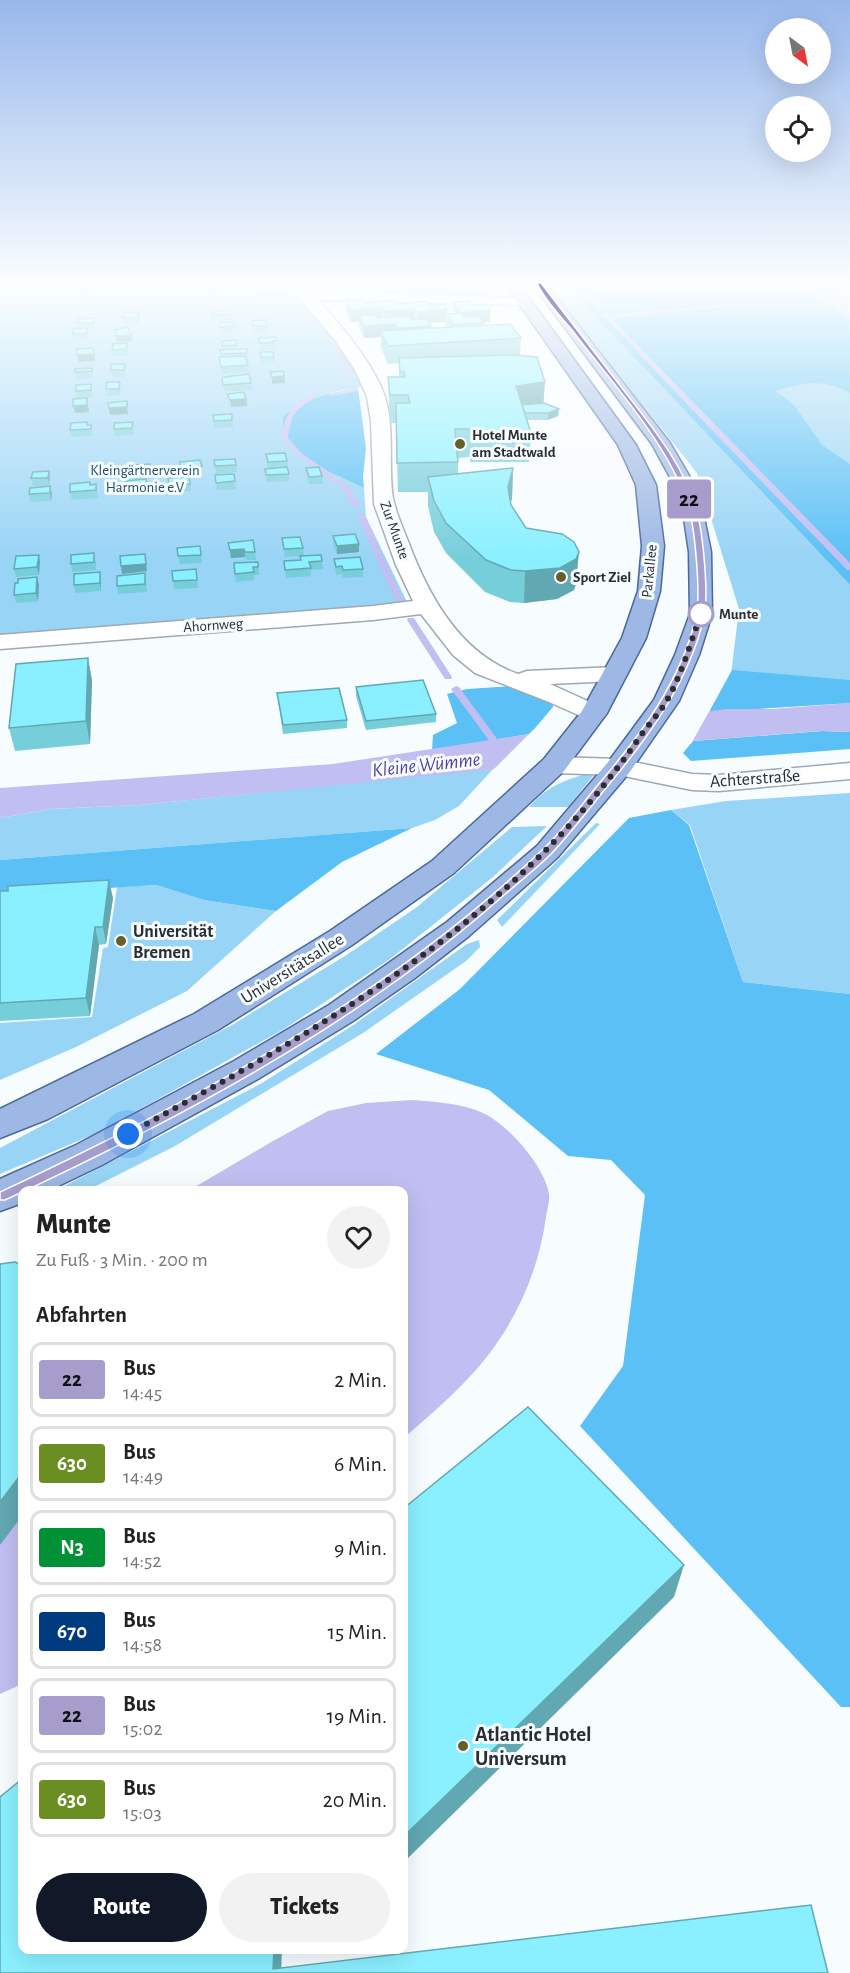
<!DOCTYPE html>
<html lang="de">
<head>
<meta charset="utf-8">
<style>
	body { margin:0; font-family:"Alegreya Sans",sans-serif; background:#f2f2f2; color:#222; height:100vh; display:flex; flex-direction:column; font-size:22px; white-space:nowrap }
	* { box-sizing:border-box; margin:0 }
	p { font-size:20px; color:#767676 }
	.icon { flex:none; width:33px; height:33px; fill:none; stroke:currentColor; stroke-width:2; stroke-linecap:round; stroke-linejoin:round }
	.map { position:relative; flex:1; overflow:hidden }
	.sheet { position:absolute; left:18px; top:1186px; width:390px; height:768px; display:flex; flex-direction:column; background:#fff; border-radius:12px; box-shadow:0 6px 24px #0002 }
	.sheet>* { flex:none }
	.badge { padding:0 12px; border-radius:4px; font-size:21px; line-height:39px }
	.needle { width:39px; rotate:148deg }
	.controls { position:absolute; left:765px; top:18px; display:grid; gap:12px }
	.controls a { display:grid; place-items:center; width:66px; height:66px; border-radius:50%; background:#fff; box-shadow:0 6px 24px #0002; font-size:30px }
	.you { position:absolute; width:30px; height:30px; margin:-15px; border:4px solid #fff; border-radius:50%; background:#1a73e8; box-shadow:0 0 0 9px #1a73e833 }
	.map>.badge { position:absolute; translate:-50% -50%; box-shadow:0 0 0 3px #fff }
	h2 { padding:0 18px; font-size:22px; line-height:54px }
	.round { display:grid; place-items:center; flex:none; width:63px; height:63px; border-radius:32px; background:#f2f2f2 }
	.headline { display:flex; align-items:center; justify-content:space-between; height:102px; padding:0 18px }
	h1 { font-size:28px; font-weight:800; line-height:45px }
	.action { display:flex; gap:12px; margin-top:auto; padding:12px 18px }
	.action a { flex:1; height:69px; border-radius:36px; background:#111827; color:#fff; font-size:24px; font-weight:800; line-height:69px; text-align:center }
	.action a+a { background:#f2f2f2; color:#222 }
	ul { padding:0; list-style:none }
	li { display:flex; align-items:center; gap:18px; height:75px; margin:0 12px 9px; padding:0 6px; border:3px solid #e0e0e0; border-radius:12px }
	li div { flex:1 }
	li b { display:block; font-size:22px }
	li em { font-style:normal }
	li .badge { min-width:66px; font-weight:700; text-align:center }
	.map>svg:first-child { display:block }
	.green { fill:#98d4f6 }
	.forest { fill:#5ac0f5 }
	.water { fill:#c1bef2 }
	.pier { fill:#f7fcff }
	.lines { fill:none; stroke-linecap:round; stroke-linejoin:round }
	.stream { fill:#c1bef2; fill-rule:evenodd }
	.minor-casing { stroke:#9fa9b0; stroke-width:3 }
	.major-casing { stroke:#4b689a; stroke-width:3 }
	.minor { fill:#fff; fill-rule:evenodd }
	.major { fill:#9eb8e5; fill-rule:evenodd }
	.wall { fill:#77cedb; fill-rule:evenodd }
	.shaded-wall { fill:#61a8b2 }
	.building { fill:#8af0ff; stroke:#61a8b2; stroke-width:1.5 }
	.line { fill:#a69dcd; stroke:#fff; stroke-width:1.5 }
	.walk { stroke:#2a2e31; stroke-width:6; stroke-dasharray:0 10.8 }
	.poi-dot { fill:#665f2b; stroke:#f7fcff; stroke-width:2 }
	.stop-dot { fill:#fff; stroke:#a69dcd; stroke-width:3 }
	.labels { text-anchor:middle; stroke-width:6; stroke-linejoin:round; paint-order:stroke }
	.far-poi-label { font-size:15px; font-weight:bold; fill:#2a2e31; stroke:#f7fcff; text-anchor:start }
	.far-park-label { font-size:15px; fill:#254f66; stroke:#f7fcff }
	.far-street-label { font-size:15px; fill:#2a2e31; stroke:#f7fcff }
	.far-stop-label { font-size:15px; font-weight:bold; fill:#2a2e31; stroke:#f7fcff; text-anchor:start }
	.street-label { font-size:18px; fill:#2a2e31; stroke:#f7fcff }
	.poi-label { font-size:18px; font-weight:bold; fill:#2a2e31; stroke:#f7fcff; text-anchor:start }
	.water-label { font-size:20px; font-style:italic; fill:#523fa1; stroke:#f7fcff }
	.near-poi-label { font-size:21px; font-weight:bold; fill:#2a2e31; stroke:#f7fcff; text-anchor:start }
</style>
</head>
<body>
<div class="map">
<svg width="850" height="1973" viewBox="0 0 850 1973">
	<rect width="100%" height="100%" fill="#f7fcff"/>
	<!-- green -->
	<g class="green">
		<path d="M0 284H287C291 294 302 293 308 301 331 327 349 356 366 386L329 393 316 466 364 488 366 517 407 602 394 606 0 638Z"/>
		<path d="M569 284H850V578L590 311 850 585V703L709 712 731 675 739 609 697 473 556 296H579Z"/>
		<path d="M494 768 459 806 435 820 412 828 0 860V818L50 809 140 805Z"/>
		<path d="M585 774 593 776 568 807H529C547 787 560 782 585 774Z"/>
		<path d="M850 793V994L743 982 690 825 671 810 726 801Z"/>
		<path d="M596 823 600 824 502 927 497 920Z"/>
		<path d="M547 826 493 877 390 959 284 1029 97 1133 0 1174V1148L232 1025 345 956 417 907 512 827Z"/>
		<path d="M156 885 204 900 276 911 187 991 76 1047 0 1080V1023L92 1017 103 948 108 947 117 887Z"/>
		<path d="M479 940 480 947 466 961 363 1033 175 1146 86 1191H55L262 1083 352 1026 467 944Z"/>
	</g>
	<!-- forest -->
	<g class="forest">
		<path d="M310 284H486L490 291 486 295 337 293Z"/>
		<path d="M570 284H801L797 286 819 297 850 320V393C825 379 802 382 776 391L794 405 822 445 850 464V585L590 311Z"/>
		<path d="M358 388 366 448 363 477 364 488 316 466 283 436V417C305 398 330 393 358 388Z"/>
		<path d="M732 670 850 680V703L709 712Z"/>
		<path d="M514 686 552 697 553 707 530 734 432 750 433 735 457 723 447 694 467 689Z"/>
		<path d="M822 731 850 732V749L691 761 683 753 693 741Z"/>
		<path d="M671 810 689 825 743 982 850 994V1707H841L580 1426 623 1366 645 1195 611 1160 568 1156 489 1090 376 1054 460 989 629 818Z"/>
		<path d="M412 828 342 862 276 911 204 900 156 885 0 895V860Z"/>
	</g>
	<!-- water -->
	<g class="water">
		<path d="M801 284H833L832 288 850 302V320L819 297 798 291 797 286Z"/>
		<path d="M850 703V732L822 731 692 741 478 771 140 805 50 809 0 818V788L333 764 530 734 727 709H773Z"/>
		<path d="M413 1100C436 1102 463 1103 485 1114 509 1126 545 1167 549 1194 550 1201 547 1210 546 1217 540 1261 524 1303 499 1340 474 1378 438 1408 404 1438V1191H188L273 1141 328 1111 366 1103Z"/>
		<path d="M22 1271V1684L0 1694V1281Z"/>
	</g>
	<!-- pier -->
	<path class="pier" d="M711 708 691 744 491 772 533 730Z"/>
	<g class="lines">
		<!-- stream -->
		<g class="stream">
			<path d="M577 284H582L588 291 695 284 659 291 591 294 603 308 600 310Z"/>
			<path d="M290 292 288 295 0 307V303Z"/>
			<path d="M298 299H302L337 341 354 381 349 380 331 341Z"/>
			<path d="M727 304 725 307 619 317 614 321 850 563V570H847L683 400 602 314 607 313 612 318 617 314Z"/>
			<path d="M357 388 359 391 331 396 328 394Z"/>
			<path d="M312 395 317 396C297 410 291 411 288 438L301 453 348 485 360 505 359 507H353L342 488 297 455 282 438C284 415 292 405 312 395Z"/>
			<path d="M358 513 365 515 404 602 403 604 396 602 357 515Z"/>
			<path d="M408 618H414L452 677 451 679H445L407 620Z"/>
			<path d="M456 686 459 687 506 751V755H500L451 689Z"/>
		</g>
		<defs>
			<g id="minor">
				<path d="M287 284H302L309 291 529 298 531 301 524 305 318 300C341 325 374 364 385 397 395 429 388 465 393 498 396 512 402 527 408 541 428 595 460 654 518 674L527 671 615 667 624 669 627 674 624 679 615 681 550 684 603 708 607 713 603 718 594 721 585 718 549 702 475 673 453 655 421 614 373 620 0 649V635L373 606 413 601 396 565 374 504 371 421 367 397 355 370 335 340Z"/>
				<path d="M554 757 619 759 692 774 719 775 850 763V779L719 791 692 790 619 775 554 773 544 771 540 765 544 759Z"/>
			</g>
			<g id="major">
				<path d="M505 284H519L636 445 656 485 664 546 660 591 646 638 607 713 564 771 454 873 352 945 218 1030 48 1119 0 1138V1109L194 1014 330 931 432 861 544 759 582 711 622 638 638 591 642 546 636 485 618 445Z"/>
				<path d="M532 284H546L670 443 691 479 703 512 711 552 712 614 699 655 679 701 629 773 557 858 469 936 415 978 353 1021 258 1079 102 1165 48 1191H22V1203L0 1211V1179L76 1145 234 1061 329 1005 447 922 537 846 609 761 654 700 675 655 690 614 689 552 683 512 671 479 652 444Z"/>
			</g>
		</defs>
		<!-- minor casing -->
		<use href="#minor" class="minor-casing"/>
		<!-- major casing -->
		<use href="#major" class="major-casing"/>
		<!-- minor -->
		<use href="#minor" class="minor"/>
		<!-- major -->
		<use href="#major" class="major"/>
	</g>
	<!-- wall -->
	<g class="wall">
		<path d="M77 284H125L126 291 79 294Z"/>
		<path d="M204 284H218L219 293 205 294Z"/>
		<path d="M346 300 364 303 429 305 447 309V314H453V302L471 305 490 322H483L484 325 521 338 520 355 544 403 559 409 558 416 548 420H527L531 433 529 462H470V457L458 458V474L513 468 512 498 511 502V505L526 528 576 584 574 590 557 599 524 603 510 602 485 592 446 553 434 532 428 506V492H398L396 423H390L389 404 388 377H399V363L388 364 381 348V337L364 338 359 327V321L351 322 346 311ZM445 322 446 327 431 328V326L429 323Z"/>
		<path d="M231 310 232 320 212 321 211 312Z"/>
		<path d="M139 312V318L138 324H124L123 318Z"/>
		<path d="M94 318V329H87L88 340 74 341 73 334 78 329 77 323Z"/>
		<path d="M266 320 267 332 253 333 252 321Z"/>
		<path d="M220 322H234V332L221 333Z"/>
		<path d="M258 338 277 340V347H273V349L260 350Z"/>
		<path d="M236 340 237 350 247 349 248 360H246L249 372 222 374 219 357H221L220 350H222V341Z"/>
		<path d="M127 343 128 350 127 356H113L112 350Z"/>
		<path d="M260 352 274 357V363L261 364Z"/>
		<path d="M111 364 126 370 125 377H112L111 370Z"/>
		<path d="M92 368 93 378 76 379 75 369Z"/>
		<path d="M222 379 251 383 252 390 224 391Z"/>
		<path d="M121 388 120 395 107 396 106 389Z"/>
		<path d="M92 390V397L87 398 89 412 75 413 77 398 76 391Z"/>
		<path d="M232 414 233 427 214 428 213 415Z"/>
		<path d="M87 422 88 425H91L92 436 71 437 70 430Z"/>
		<path d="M114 423 134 429 133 435 115 436 114 429Z"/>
		<path d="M266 454 287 461 289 481 267 482 265 469H268Z"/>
		<path d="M235 459 237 472 216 474 214 460Z"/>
		<path d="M200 460 202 474 181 475 180 462Z"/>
		<path d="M150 464 152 478 135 480 133 465Z"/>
		<path d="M306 468 322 476 323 484H309L307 475Z"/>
		<path d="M49 471 50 478 49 485 33 486 31 478Z"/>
		<path d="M234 474 236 489 217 490 216 483Z"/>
		<path d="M189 477 191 491 170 493 168 478Z"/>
		<path d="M125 481 147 487 148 494 126 495Z"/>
		<path d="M96 484 98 498 72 500 70 492 90 485Z"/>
		<path d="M50 486 52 494 51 501 30 502 29 494Z"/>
		<path d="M333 536 359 552 337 554 333 544Z"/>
		<path d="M282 538 303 548 304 556 322 561 323 569 311 570V576L286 578 284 561 300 560V556L285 557Z"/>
		<path d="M228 543 255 552 256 560H246L245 557 231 558Z"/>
		<path d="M200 546 202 563 180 564 177 548Z"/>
		<path d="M39 555 40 562 39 575 16 577 14 569Z"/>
		<path d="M334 559 363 569V577L343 578 342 574 336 575Z"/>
		<path d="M96 561V570L72 572 71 564Z"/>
		<path d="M258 562 259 575H254V580L236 582 234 563Z"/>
		<path d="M196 569 198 588 174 589 173 581Z"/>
		<path d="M101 580V591L75 593 74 585Z"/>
		<path d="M146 581 147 592 118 594 117 586Z"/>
		<path d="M39 585 38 601 16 603 14 595Z"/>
		<path d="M88 658 92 681 90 744 15 751 9 728Z"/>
		<path d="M356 687 436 714V722L366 730 356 696Z"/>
		<path d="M277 693 347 720V728L283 734Z"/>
		<path d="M0 891H8L113 898 106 944 99 945 90 1016 0 1021Z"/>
	</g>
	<!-- shaded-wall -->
	<g class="shaded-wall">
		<path d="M382 307V319L359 316V321L351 322V310Z"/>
		<path d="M414 309V320L384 323V311Z"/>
		<path d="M447 309V317L446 314 445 322 417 324V312Z"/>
		<path d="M490 310V322L460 324V313Z"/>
		<path d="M139 312V318L138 324 137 317Z"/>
		<path d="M396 324V336L380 331 381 337 364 338V326Z"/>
		<path d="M431 326V338L398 340V328Z"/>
		<path d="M131 335 132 341 117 342 116 336Z"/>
		<path d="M94 354 95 361 79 362 77 355Z"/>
		<path d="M284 376 285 383 272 384V377Z"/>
		<path d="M545 382 543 410 515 406 516 386Z"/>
		<path d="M87 398 89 412 75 413 73 406Z"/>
		<path d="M246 399 247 406 231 407 230 400Z"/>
		<path d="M127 407 128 414 110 415 109 408Z"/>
		<path d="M559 409 558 416 548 420V413Z"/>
		<path d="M513 468 512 498 507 517 508 487Z"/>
		<path d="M49 471 50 478 49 485 48 478Z"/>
		<path d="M50 486 52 494 51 501 50 493Z"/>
		<path d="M359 544V552L337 554V546Z"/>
		<path d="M244 549 245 557 231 558 230 550Z"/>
		<path d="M579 552 576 584 574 590 557 599 524 603 525 571Z"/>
		<path d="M145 554 147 571 122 574 121 566Z"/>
		<path d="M39 555 40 562 39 575 37 567Z"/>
		<path d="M100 572 101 580V591L100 583Z"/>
		<path d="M37 577 39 585 38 601 36 593Z"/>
		<path d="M88 658 92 681 90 744 86 721Z"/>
		<path d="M109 880 113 898 106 944 103 927Z"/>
		<path d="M95 927 99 945 90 1016 86 998Z"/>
		<path d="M22 1473V1516L0 1545V1502Z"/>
		<path d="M684 1565 674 1597 404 1862V1836Z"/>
		<path d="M274 1950H282L281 1973 273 1969Z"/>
	</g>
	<!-- building -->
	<g class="building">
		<path d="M204 284H218V287L204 288Z"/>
		<path d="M362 299 364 303 394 300 396 304 426 301 429 305 444 304 447 309 417 312 414 309 384 311 382 307 351 310 346 300Z"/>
		<path d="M469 301 471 305 486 304 490 310 460 313 453 302Z"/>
		<path d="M231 310 232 314 211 315V312Z"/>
		<path d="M125 312H139L137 317 123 318Z"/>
		<path d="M462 313 464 317 479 316 484 323 453 325 446 314Z"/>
		<path d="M375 315 377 318 409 316 411 320 427 319 431 326 398 328 396 324 364 326 359 316Z"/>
		<path d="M94 318 93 323H77L78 319Z"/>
		<path d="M266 320 267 326H253L252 321Z"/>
		<path d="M220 322H234V326L220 327Z"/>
		<path d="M510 324 521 338 388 346 380 331Z"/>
		<path d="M128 327 131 335 116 336 115 330Z"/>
		<path d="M87 328V333L73 334V329Z"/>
		<path d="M275 337 277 340 272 341 273 343H260L258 338Z"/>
		<path d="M236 340 237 345 222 346V341Z"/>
		<path d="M127 343 126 349 112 350 113 344Z"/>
		<path d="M93 348 94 354 77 355V349Z"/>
		<path d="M247 349V353L221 354 220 350Z"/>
		<path d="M260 352H273L274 357H261Z"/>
		<path d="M513 355 537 357 545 382 516 386 531 433 471 434 470 429H455L458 462 397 463 396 403H410L408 395H390L388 377H405L404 372H400L399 358Z"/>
		<path d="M245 356 248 365 221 367 219 357Z"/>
		<path d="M111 364H125L124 370H111Z"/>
		<path d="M92 368V371L75 372V369Z"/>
		<path d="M283 371 284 376 272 377 270 372Z"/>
		<path d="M249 374 251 383 223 385 222 379 224 377Z"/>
		<path d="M107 382H120L119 389H106Z"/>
		<path d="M91 384V390L76 391V385Z"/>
		<path d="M244 392 246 399 230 400 227 394Z"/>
		<path d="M87 398V405L73 406V399Z"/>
		<path d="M127 401V407L109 408 108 403Z"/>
		<path d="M544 403 559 409 548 413H525L522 405Z"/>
		<path d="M232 414V420L214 421 213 415Z"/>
		<path d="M87 422V425H91V429L70 430 71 423Z"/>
		<path d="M133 422 132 428 114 429V423Z"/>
		<path d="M285 453 287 461 268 462 266 454Z"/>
		<path d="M235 459 236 465 215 466 214 460Z"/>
		<path d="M200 460 202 466 180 468V462Z"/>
		<path d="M150 464 151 471 134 472 133 465Z"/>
		<path d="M287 467 289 474 266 475 265 469Z"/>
		<path d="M319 467 322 476 309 477 306 468Z"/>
		<path d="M513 468 508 487 509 494 511 505 526 528 562 534 574 542 579 552 576 559 560 568 525 571 511 570 486 560 446 523 434 501 428 477Z"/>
		<path d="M49 471 48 478H31L33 472Z"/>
		<path d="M234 474 235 481 216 483 215 475Z"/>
		<path d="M189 477 190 484 169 485 168 478Z"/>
		<path d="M146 479 147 486 125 488V481Z"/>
		<path d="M90 482V485L96 484V490L70 492V484Z"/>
		<path d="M50 486V493L29 494 30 488Z"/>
		<path d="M355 534 359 544 337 546 333 536Z"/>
		<path d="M300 537 303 548 284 549 282 538Z"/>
		<path d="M253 540 255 552H245L244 549 230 550 228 543Z"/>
		<path d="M200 546 201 555 178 556 177 548Z"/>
		<path d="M94 553V562L71 564V555Z"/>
		<path d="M145 554 146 564 121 566 120 556Z"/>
		<path d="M39 555 37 567 14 569 16 556Z"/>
		<path d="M321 555 322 561 309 562 311 568 285 570 284 561 301 560 300 556Z"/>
		<path d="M360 557 363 569 343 570 342 566 336 567 334 559Z"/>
		<path d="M258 562V567H253L254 572 235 574 234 563Z"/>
		<path d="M196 569 197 580 173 581 172 571Z"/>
		<path d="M100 572V583L74 585V574Z"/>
		<path d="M145 573V584L117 586V576Z"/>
		<path d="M37 577 36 593 14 595 15 583H18V579Z"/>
		<path d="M88 658 86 721 9 728 16 664Z"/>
		<path d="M423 680 436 714 366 721 356 687Z"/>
		<path d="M339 688 347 720 283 725 277 693Z"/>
		<path d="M109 880 103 927H95L86 998 0 1003V891H8V886Z"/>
		<path d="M15 1262 22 1265V1473L0 1502V1264Z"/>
		<path d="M528 1407 684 1565 404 1836V1508Z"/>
		<path d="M22 1779V1950H274L273 1969 811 1905 828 1973H0V1797Z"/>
	</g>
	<!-- sky -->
	<linearGradient id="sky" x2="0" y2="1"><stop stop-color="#98b8ec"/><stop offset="0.51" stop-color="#fbfeff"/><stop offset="1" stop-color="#fbfeff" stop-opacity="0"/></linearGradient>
	<rect width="850" height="560" fill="url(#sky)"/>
	<!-- line -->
	<path class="line" d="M537 283H541C568 318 595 353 622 388 651 426 684 464 697 512 703 534 709 595 704 617 689 682 648 738 606 788 588 810 571 833 551 854 534 871 514 886 496 902 355 1026 175 1121 5 1200H0V1192C188 1104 387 998 541 851 562 832 579 808 597 786 640 736 681 681 696 617 701 594 695 535 690 512 673 448 611 382 572 330 560 316 544 299 537 283Z"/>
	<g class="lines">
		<!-- walk -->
		<path class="walk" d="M128 1134C320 1029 512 923 639 738 647 726 658 715 666 702 682 675 690 643 701 614"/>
	</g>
	<!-- markers -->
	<g class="poi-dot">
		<circle cx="460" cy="444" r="6"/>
		<circle cx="561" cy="577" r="6"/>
		<circle cx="121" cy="941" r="6"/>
		<circle cx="463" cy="1746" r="6"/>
	</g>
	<circle class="stop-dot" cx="701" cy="614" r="12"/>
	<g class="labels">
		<!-- far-poi labels -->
		<g class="far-poi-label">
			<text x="472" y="440">Hotel Munte<tspan x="472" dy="17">am Stadtwald</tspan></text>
			<text x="573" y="582">Sport Ziel</text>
		</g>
		<!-- far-park labels -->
		<g class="far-park-label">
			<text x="145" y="475">Kleingärtnerverein<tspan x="145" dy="17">Harmonie e.V</tspan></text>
		</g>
		<!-- far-street labels -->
		<g class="far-street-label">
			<text transform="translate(395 530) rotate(70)" y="5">Zur Munte</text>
			<text transform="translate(649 571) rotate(-84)" y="5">Parkallee</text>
			<text transform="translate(213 625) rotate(-4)" y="5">Ahornweg</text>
		</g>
		<!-- far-stop labels -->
		<g class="far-stop-label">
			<text x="719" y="619">Munte</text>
		</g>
		<!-- street labels -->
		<g class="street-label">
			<text transform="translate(755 778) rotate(-4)" y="6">Achterstraße</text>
			<text transform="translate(292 968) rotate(-32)" y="6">Universitätsallee</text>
		</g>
		<!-- poi labels -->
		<g class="poi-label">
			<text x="133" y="937">Universität<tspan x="133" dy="21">Bremen</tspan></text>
		</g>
		<!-- water labels -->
		<g class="water-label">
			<text transform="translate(426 764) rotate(-6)" y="7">Kleine Wümme</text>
		</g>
		<!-- near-poi labels -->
		<g class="near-poi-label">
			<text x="475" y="1741">Atlantic Hotel<tspan x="475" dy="24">Universum</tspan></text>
		</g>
	</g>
</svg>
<div class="controls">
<a><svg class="needle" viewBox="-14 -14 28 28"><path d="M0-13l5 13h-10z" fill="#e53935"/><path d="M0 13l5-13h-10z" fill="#767676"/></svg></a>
<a><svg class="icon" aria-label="locate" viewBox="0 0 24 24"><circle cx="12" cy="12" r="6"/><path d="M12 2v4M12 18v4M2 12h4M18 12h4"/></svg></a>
</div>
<div class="you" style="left:128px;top:1134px"></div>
<b class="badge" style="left:689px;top:499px;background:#a69dcd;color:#111">22</b>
<section class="sheet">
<div class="headline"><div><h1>Munte</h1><p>Zu Fuß · 3 Min. · 200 m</p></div><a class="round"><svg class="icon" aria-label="heart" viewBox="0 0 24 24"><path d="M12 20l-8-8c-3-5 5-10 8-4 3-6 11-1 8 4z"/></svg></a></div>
<h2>Abfahrten</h2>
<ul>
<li><span class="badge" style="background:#a69dcd;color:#111">22</span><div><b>Bus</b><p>14:45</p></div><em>2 Min.</em></li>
<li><span class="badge" style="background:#6b8e23;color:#fff">630</span><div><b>Bus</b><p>14:49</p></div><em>6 Min.</em></li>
<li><span class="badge" style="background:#009035;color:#fff">N3</span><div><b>Bus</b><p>14:52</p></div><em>9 Min.</em></li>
<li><span class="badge" style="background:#003b80;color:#fff">670</span><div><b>Bus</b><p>14:58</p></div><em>15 Min.</em></li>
<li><span class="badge" style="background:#a69dcd;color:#111">22</span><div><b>Bus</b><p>15:02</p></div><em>19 Min.</em></li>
<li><span class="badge" style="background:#6b8e23;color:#fff">630</span><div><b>Bus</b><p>15:03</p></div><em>20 Min.</em></li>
</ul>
<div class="action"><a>Route</a><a>Tickets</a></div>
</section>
</div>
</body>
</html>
